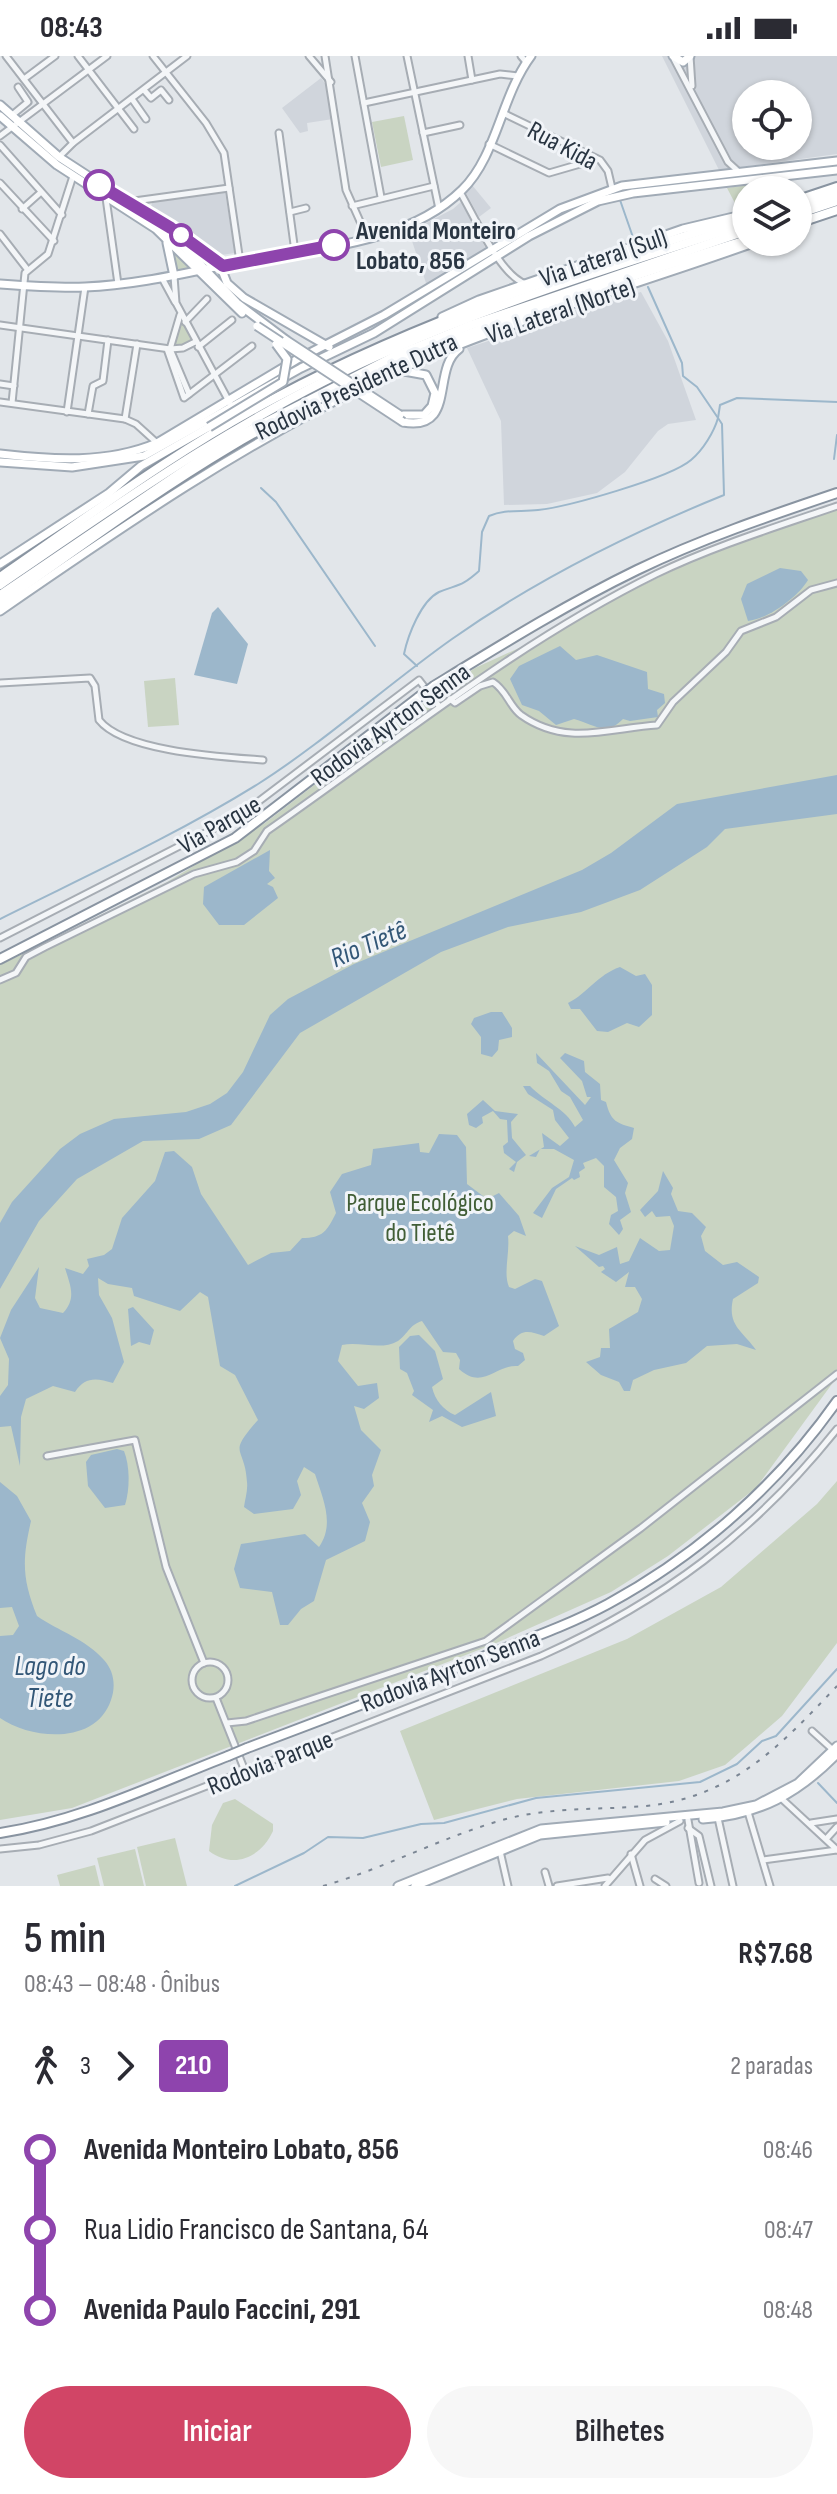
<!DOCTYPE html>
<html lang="pt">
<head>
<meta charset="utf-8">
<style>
	body { margin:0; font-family:"Sofia Sans Condensed",sans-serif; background:#f7f7f7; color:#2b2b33; height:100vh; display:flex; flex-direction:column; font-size:30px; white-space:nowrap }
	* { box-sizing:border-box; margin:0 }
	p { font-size:26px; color:#7c7c81 }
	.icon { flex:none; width:44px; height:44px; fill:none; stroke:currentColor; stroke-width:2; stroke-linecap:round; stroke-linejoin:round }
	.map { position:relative; height:1830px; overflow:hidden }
	.details { display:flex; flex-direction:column; background:#fff; flex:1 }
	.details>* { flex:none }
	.badge { padding:0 16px; border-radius:6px; font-size:28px; line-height:52px }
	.fabs { position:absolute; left:732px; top:24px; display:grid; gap:16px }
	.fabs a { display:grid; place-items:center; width:80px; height:80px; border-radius:50%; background:#fff; box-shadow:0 2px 6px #0004; font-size:40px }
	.map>.badge { position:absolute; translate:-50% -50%; box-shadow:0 0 0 4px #fff }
	.legs { display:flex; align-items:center; gap:12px; height:88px; padding:0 24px; font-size:26px }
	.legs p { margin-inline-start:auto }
	.head { display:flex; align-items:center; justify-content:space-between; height:136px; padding:0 24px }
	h1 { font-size:44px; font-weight:600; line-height:60px }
	.button { display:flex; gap:16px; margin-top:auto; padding:16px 24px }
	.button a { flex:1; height:92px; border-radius:48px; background:#d14566; color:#fff; font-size:32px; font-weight:600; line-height:92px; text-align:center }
	.button a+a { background:#f7f7f7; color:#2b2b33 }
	ul { padding:0 24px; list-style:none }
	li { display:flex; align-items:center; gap:28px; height:80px; font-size:30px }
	li i { display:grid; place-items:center; width:12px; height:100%; margin:0 10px; background:currentColor }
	li i::after { content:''; width:20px; height:20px; margin:-10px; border:6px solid; border-radius:50%; background:#fff }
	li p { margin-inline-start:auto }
	li:first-child i { background:linear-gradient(#0000 50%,currentColor 0) }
	li:last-child i { background:linear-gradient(currentColor 50%,#0000 0) }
	.status { display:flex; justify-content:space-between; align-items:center; height:56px; padding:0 40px; background:#fff; direction:ltr }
	.status svg { height:22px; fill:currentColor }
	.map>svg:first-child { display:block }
	.built { fill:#d0d5dc; fill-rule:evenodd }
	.green { fill:#c9d4c2 }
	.water { fill:#9cb7cb }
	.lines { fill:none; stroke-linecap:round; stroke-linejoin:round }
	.stream { stroke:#9cb7cb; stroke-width:2 }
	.minor-casing { stroke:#a7adb4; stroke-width:9 }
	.major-casing { stroke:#a1abb6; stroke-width:11 }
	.highway-casing { stroke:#8994a1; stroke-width:12 }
	.minor { stroke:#f4f6f8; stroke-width:5 }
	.major { stroke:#fff; stroke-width:7 }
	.highway { stroke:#fff; stroke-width:8 }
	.rail { stroke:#7b8694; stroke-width:2; stroke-dasharray:4 8; stroke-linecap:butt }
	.major-bridge-casing { stroke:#a1abb6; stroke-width:11; stroke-linecap:butt }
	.highway-bridge-casing { stroke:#8994a1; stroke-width:12; stroke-linecap:butt }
	.major-bridge { stroke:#fff; stroke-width:7 }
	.highway-bridge { stroke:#fff; stroke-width:8 }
	.line-1-casing { stroke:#fff; stroke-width:18 }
	.line-1 { stroke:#8e44ad; stroke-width:12 }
	.stop-1-dot { fill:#fff; stroke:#8e44ad; stroke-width:4 }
	.labels { text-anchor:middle; stroke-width:6; stroke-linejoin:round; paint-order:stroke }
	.street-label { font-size:26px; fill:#293542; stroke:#f1f4f8 }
	.stop-label { font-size:26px; font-weight:bold; fill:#293542; stroke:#f1f4f8; text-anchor:start }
	.park-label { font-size:26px; fill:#415e36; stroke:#f1f4f8 }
	.water-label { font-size:28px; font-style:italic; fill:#335777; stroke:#f1f4f8 }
</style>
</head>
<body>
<div class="status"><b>08:43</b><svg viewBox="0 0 49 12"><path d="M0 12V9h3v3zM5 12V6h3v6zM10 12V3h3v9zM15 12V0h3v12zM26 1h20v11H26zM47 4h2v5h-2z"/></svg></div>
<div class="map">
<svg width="837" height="1830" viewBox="0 0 837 1830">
	<rect width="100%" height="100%" fill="#e2e6ea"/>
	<!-- built -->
	<g class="built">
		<path d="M662 0H837V98L719 114ZM746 38H798V90H746Z"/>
		<path d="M321 22 330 34 333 63 307 67 308 75 300 77 282 52Z"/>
		<path d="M472 129 491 152 479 161 466 137Z"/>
		<path d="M225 136 235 197 221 199 151 152 152 146Z"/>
		<path d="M461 146 486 193 427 230 409 176 453 153Z"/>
		<path d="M641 236 668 285 696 364 668 368 658 375 625 416 597 437 547 448 504 449 501 365 467 292 538 269 544 263Z"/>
	</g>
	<!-- green -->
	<g class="green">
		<path d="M404 60 413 104 381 111 372 66Z"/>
		<path d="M781 124 786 134H746V148L737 151 727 132Z"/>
		<path d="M183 185 204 199 208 206 176 216 170 190Z"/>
		<path d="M180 260 193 285 171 291Z"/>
		<path d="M837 454V1321L756 1432 668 1500 611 1536 494 1588 72 1752 0 1764V909L167 826 265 767 396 666 475 612 567 570 606 547 709 497Z"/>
		<path d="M175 622 179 669 148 671 144 625Z"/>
		<path d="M837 1425V1587L782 1660 746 1691 725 1709 679 1725 517 1743 434 1764 400 1675 627 1583 721 1531 817 1448Z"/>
		<path d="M235 1743 273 1768V1775C261 1801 234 1814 209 1795L212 1769 223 1747Z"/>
		<path d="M175 1782 187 1830H146L137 1791Z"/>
		<path d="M135 1793 144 1830H104L97 1802Z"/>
		<path d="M95 1809 100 1830H60L57 1819Z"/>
	</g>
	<!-- water -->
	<g class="water">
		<path d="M780 512 801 515 808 524C798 541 768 563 748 565L741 543 747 528Z"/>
		<path d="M218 551 248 588 237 628 194 619 212 557Z"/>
		<path d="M560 590 576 604 597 599 647 616 648 633 664 638 665 647 657 654 658 661 630 665 623 663C606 681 593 668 574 663L556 669 539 655 522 649 510 623 519 610Z"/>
		<path d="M837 719V758L725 773 707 791 640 834 581 856 508 871 441 896 300 977 231 1069 199 1083 143 1085 77 1123 39 1165 0 1233V1167L12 1146 60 1093 80 1078 114 1063 186 1056 210 1048 227 1037 243 1016 270 959 288 943 354 908 582 814 611 797 677 748Z"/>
		<path d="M270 794 269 815 275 822 267 828 273 831 278 842 244 869H219L203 848 204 831Z"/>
		<path d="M620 911 636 920 645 918 652 929V959L639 971 627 967 608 976 597 975 580 953H571L568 947C588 937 597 919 620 911Z"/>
		<path d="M491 956H502L512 972V981L499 984 498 994 492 1001 481 998V981L471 968 474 962Z"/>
		<path d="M536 997 585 1049 591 1041H587L582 1025 560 1002 565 997 584 1005 585 1016 600 1028 601 1044 606 1046C611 1066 617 1067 634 1072L632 1083 620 1092 614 1104 628 1127 625 1137 631 1156 620 1164 623 1173 619 1179 609 1168 611 1159 618 1155 616 1141 604 1131V1110L596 1102 583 1107 585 1112 579 1116 580 1121 574 1124 572 1122 556 1133 542 1162 533 1157 552 1132 569 1121 574 1104 554 1093H540L536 1101 529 1100 544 1091 542 1077 560 1090 569 1082 555 1064 553 1054 528 1038 523 1030H530C544 1045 566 1053 575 1071L583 1064 570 1041 561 1035 549 1015 537 1007Z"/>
		<path d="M483 1044 495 1055 518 1058 511 1066 512 1082 526 1099 517 1106 514 1116 509 1113 516 1106 504 1097 503 1090 508 1086 507 1064 500 1063 493 1055 482 1061 483 1067 476 1072 469 1069 467 1058Z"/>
		<path d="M439 1078 457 1079 466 1091 467 1128 487 1143 499 1137 519 1160 526 1180 514 1175 508 1180C510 1197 503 1217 509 1231L515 1233 535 1223 542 1225 559 1270 544 1280C531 1276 522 1272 513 1285L515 1293 523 1297 525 1304 518 1310C496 1308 483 1335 459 1313L460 1304 456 1297 443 1296 422 1265C409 1269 409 1277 398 1285 381 1295 360 1285 342 1289L338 1305 358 1330 377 1327 379 1342 364 1353 354 1350 361 1374 381 1394 372 1419 374 1430 362 1447 370 1466 365 1485 326 1504 314 1545 301 1553 288 1569H280L272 1536 240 1532 234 1513 241 1488 305 1478 319 1491C335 1468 323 1443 315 1418L304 1411 297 1425 301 1439 293 1453 254 1458 244 1451C245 1443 248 1434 247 1426 245 1389 226 1400 258 1364L235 1319 220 1310 208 1241 200 1236 180 1255 134 1240 132 1232 108 1228 98 1222 99 1239 112 1262 124 1306 113 1327C97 1322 85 1320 75 1336L53 1330 26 1343 21 1361 20 1410 11 1370 0 1371V1340L8 1329 9 1303 0 1282 11 1254 39 1211 35 1242 40 1252 63 1257C77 1242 70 1229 65 1212L83 1218 89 1210 87 1203 104 1199 112 1193 122 1162 155 1125 165 1096 174 1095 192 1111 201 1138 248 1209 271 1197 290 1195 302 1182C323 1182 327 1175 336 1157L330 1136 342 1118 371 1109 373 1093 419 1087 420 1096 429 1097Z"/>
		<path d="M663 1115 673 1132 671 1138 678 1155 692 1157 706 1171 701 1180 705 1195 723 1209 737 1206 759 1221 758 1227 733 1243C727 1270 743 1275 756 1294L737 1288 707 1290 686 1307 654 1314 633 1324 630 1335H624L619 1326 601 1319 586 1306 600 1301 601 1292H610L609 1273 638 1256 642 1243 635 1231H625L629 1216 616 1226 601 1216 605 1213 603 1210 599 1211 575 1190 599 1199 617 1191 620 1208 629 1205 640 1182 659 1195 670 1194 674 1170 670 1160 656 1161 652 1155 645 1161 640 1154 658 1135Z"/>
		<path d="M133 1251 154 1274 150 1289 139 1286 131 1290 128 1253Z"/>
		<path d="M419 1279 435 1295 443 1323 432 1331C435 1344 443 1354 455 1359L491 1336 496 1360 462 1371 442 1360 429 1366 433 1354 412 1339 414 1335 407 1317 400 1313 399 1291 410 1280Z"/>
		<path d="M117 1393 124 1395C130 1410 130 1433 125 1449L105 1452 88 1430 86 1406 91 1399Z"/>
		<path d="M0 1426 17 1440 31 1465C22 1504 22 1523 37 1560 58 1575 86 1583 104 1604 114 1615 116 1630 111 1644 96 1689 32 1684 0 1662V1580L13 1579 19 1570 12 1551 0 1552Z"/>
	</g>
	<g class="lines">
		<!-- stream -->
		<g class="stream">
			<path d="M620 144 635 187"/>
			<path d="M834 403 837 379"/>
			<path d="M261 432 276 446 375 590"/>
			<path d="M417 610 404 598C408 579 421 545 439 536 459 528 461 531 479 515L482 476 489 460C505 453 520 456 538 454 567 451 670 422 691 404 703 394 714 376 718 362L697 331 683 320 682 307 648 231"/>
			<path d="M0 863C86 820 176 779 258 728 324 686 387 629 452 583 537 523 628 478 724 439L722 368 718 362 720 349 737 342 837 346"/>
			<path d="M818 1727 837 1747"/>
			<path d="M235 1830 304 1797 328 1781 363 1782 421 1768 444 1767 536 1742 700 1726 737 1708 762 1685 776 1680 837 1613"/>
		</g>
		<defs>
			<g id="minor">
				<path d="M6 0 73 87"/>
				<path d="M78 0 134 73"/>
				<path d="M153 0 206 67 224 97 240 206"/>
				<path d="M309 0 331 26"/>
				<path d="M325 0 346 134 367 181"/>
				<path d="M355 0 381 141"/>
				<path d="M407 0 439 153"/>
				<path d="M468 0 472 24"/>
				<path d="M521 0 526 6"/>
				<path d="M690 0 692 30"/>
				<path d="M674 3 728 106 739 116"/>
				<path d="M24 23 55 0"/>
				<path d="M144 34 151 42 161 34 169 44"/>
				<path d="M132 43 146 63"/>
				<path d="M364 47 500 18 518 20"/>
				<path d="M503 57 600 104 608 115 612 132"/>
				<path d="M11 60 28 46 18 31"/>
				<path d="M279 77 295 196"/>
				<path d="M423 77 460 69"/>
				<path d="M0 80 107 0"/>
				<path d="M489 88 549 117 587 106 588 98"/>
				<path d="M0 89 62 159"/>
				<path d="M59 101 73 87 187 0"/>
				<path d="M0 127 54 185"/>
				<path d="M460 136C474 159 500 220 526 228"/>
				<path d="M106 142 118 228"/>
				<path d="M127 146 229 132"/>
				<path d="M352 150 434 130"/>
				<path d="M22 153 40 137"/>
				<path d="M290 156 306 152"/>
				<path d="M0 178 27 213"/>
				<path d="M174 220 176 247 232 351"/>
				<path d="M162 222 175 246"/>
				<path d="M185 266 207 243"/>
				<path d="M0 269 170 293 183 292 195 286"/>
				<path d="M198 291 232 264"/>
				<path d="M167 293 184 342 252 290"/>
				<path d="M170 293 189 338"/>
				<path d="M170 293 180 259"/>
				<path d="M0 328 14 330"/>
				<path d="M0 346 125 363 136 368 157 387"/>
				<path d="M12 347 25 217 48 198 73 120"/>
				<path d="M67 356 85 231"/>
				<path d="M88 358 93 330 103 325 108 284"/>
				<path d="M125 363 137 288"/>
				<path d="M0 627 90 622 95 630 99 664C124 696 224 701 263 704"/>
				<path d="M450 643 455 647 480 630 493 626C507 635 509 650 521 659 566 691 610 672 657 669L673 646 726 596 741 575 776 561 811 534 837 527"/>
				<path d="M0 882 242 758 419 624 439 650"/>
				<path d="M0 924 16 917 26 901 45 891 194 818 237 806 254 795 267 775C395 686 516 587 656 518 714 490 776 471 837 450"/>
				<path d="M47 1400 135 1384 166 1511 204 1607"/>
				<circle cx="210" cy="1624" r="18"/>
				<path d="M216 1642 245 1715"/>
				<path d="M227 1667 246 1665 486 1585 641 1472 837 1318"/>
				<path d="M812 1675 833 1694"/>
				<path d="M782 1743 837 1794"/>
				<path d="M748 1756 770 1830"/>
				<path d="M718 1762 733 1830"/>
				<path d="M688 1764 699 1827"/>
				<path d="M811 1767 837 1763"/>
				<path d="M688 1772 699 1780 711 1830"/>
				<path d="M827 1782 837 1771"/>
				<path d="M0 1793 39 1789 91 1775 541 1600C663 1545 754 1477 837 1373"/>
				<path d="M500 1795 508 1830"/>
				<path d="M631 1798 640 1830"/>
				<path d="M763 1804 837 1794"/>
				<path d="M545 1816 549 1830"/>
				<path d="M655 1823 666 1830"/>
				<path d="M557 1830 608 1822"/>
				<path d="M605 1830 645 1784 680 1765"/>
			</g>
			<g id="major">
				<path d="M673 0 683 6 690 0"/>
				<path d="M0 49 59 101 162 168 237 247 286 284"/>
				<path d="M0 60 57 109 156 173 242 257"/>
				<path d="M174 175 218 204 227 227 244 242 329 291"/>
				<path d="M167 187 174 220"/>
				<path d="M0 228C28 230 57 232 85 231 137 229 189 216 240 206 313 192 406 189 462 134 497 100 501 40 531 0"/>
				<path d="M442 261 479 244 683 173 746 158"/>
				<path d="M400 359H424L432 350 435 337 426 319 404 315"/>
				<path d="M403 366C457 376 431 313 459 293"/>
				<path d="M0 398C52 404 107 408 157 387L296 304 384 259 560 153 622 130 837 105"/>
				<path d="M0 406 72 411 144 400 301 312 374 277 529 180 598 145 633 137 837 114"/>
				<path d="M0 508 109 437 141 410 209 371"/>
				<path d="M0 555C123 470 245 386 381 322 501 266 631 231 756 186"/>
				<path d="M703 1763C759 1759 798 1738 837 1698"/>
				<path d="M398 1830 541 1773 723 1756 756 1749 798 1727 837 1690"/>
				<path d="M415 1830 540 1779 666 1766"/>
			</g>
			<g id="highway">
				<path d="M798 144 837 131"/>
				<path d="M798 151 837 138"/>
				<path d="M798 158 837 145"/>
				<path d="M798 167 837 154"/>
				<path d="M0 521C90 459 178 393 275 342 423 263 586 210 746 161"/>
				<path d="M0 529C126 442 251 354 393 293 507 243 628 206 746 168"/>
				<path d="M0 539 223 388 395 300 471 269 746 175"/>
				<path d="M0 547C76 494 151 438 230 391 390 296 570 240 746 184"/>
				<path d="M434 630C501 589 567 548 637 514 701 483 769 460 837 437"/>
				<path d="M0 903 235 782 419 641"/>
				<path d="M247 1692C327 1662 406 1632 485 1600 526 1584 569 1569 608 1548 698 1499 778 1429 837 1345"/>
				<path d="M0 1777C80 1765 153 1729 228 1700"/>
			</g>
		</defs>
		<!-- minor casing -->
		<use href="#minor" class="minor-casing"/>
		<!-- major casing -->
		<use href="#major" class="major-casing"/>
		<!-- highway casing -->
		<use href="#highway" class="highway-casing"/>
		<!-- minor -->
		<use href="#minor" class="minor"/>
		<!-- major -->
		<use href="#major" class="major"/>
		<!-- highway -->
		<use href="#highway" class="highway"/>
		<!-- rail -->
		<path class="rail" d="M323 1830C386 1812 444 1780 506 1763 552 1751 599 1754 646 1750 733 1741 780 1690 837 1630"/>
		<defs>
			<g id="major-bridge">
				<path d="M257 270 403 366"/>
				<path d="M286 284 400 359"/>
				<path d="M209 371 283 326 287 303 276 288"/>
			</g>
			<g id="highway-bridge">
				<path d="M419 641 434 630"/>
				<path d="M228 1700 247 1692"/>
			</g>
		</defs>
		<!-- major-bridge casing -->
		<use href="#major-bridge" class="major-bridge-casing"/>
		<!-- highway-bridge casing -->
		<use href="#highway-bridge" class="highway-bridge-casing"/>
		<!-- major-bridge -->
		<use href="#major-bridge" class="major-bridge"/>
		<!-- highway-bridge -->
		<use href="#highway-bridge" class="highway-bridge"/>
	</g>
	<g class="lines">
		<defs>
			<path id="line-1" d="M99 129 171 172 223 210 334 189"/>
		</defs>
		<!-- line-1 casing -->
		<use href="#line-1" class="line-1-casing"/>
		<!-- line-1 -->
		<use href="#line-1" class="line-1"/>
	</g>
	<!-- markers -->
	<g class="stop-1-dot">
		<circle cx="99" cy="129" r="14"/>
		<circle cx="181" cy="179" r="10"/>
		<circle cx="334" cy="189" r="14"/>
	</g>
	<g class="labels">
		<!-- street labels -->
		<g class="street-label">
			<text transform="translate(563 89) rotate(28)" y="9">Rua Kida</text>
			<text transform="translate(603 201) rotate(-19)" y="9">Via Lateral (Sul)</text>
			<text transform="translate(560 254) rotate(-19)" y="9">Via Lateral (Norte)</text>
			<text transform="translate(356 330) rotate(-25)" y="9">Rodovia Presidente Dutra</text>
			<text transform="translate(390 668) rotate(-36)" y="9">Rodovia Ayrton Senna</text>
			<text transform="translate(219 768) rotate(-30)" y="9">Via Parque</text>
			<text transform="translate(450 1614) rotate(-21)" y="9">Rodovia Ayrton Senna</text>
			<text transform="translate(270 1706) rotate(-22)" y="9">Rodovia Parque</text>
		</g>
		<!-- stop labels -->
		<g class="stop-label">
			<text x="356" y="183">Avenida Monteiro<tspan x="356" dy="30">Lobato, 856</tspan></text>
		</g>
		<!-- park labels -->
		<g class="park-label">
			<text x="420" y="1155">Parque Ecológico<tspan x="420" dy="30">do Tietê</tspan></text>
		</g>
		<!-- water labels -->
		<g class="water-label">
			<text transform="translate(368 887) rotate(-23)" y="10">Rio Tietê</text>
			<text x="50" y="1619">Lago do<tspan x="50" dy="32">Tiete</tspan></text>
		</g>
	</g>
</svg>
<div class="fabs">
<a><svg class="icon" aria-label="locate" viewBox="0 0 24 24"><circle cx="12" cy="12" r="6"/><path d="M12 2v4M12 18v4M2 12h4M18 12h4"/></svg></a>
<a><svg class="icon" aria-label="layers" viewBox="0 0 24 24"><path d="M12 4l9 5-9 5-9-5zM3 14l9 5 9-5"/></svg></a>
</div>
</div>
<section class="details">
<div class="head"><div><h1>5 min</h1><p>08:43 – 08:48 · Ônibus</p></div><b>R$7.68</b></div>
<div class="legs"><svg class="icon" aria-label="walk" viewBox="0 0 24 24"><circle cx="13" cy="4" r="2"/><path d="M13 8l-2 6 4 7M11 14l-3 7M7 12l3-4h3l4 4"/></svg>3<svg class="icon" aria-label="forward" viewBox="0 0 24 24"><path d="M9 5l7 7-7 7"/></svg><b class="badge" style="background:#8e44ad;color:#fff">210</b><p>2 paradas</p></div>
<ul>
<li><i style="color:#8e44ad"></i><b>Avenida Monteiro Lobato, 856</b><p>08:46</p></li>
<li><i style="color:#8e44ad"></i><span>Rua Lidio Francisco de Santana, 64</span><p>08:47</p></li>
<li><i style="color:#8e44ad"></i><b>Avenida Paulo Faccini, 291</b><p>08:48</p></li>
</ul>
<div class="button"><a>Iniciar</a><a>Bilhetes</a></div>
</section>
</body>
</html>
